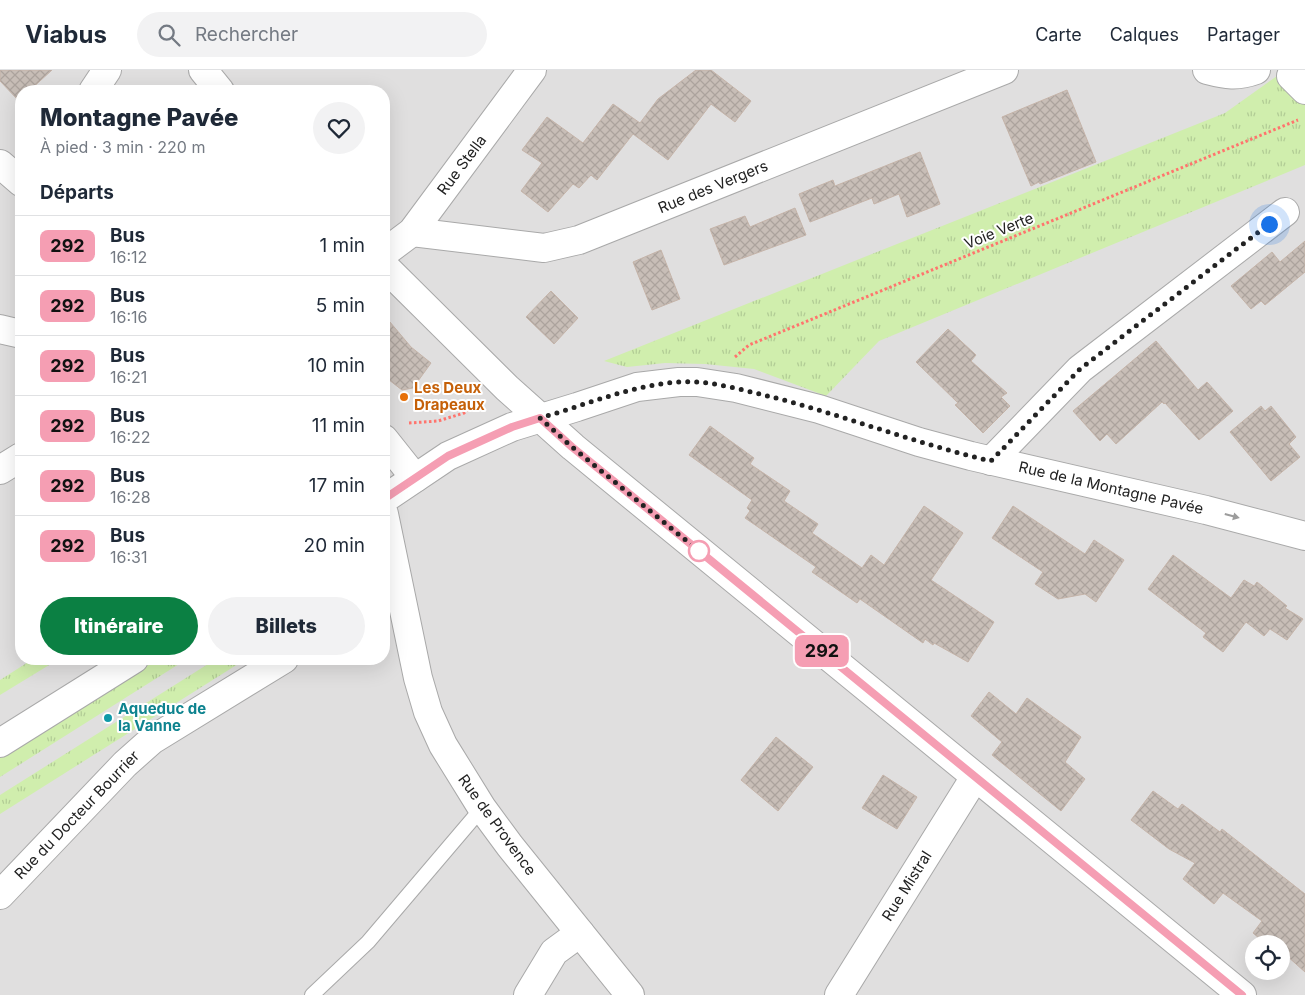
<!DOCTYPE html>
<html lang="fr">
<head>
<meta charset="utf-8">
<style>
	body { margin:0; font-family:Inter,sans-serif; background:#f2f2f3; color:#1f2937; height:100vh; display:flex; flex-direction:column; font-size:19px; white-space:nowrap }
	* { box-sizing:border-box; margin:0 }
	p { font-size:16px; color:#747a83 }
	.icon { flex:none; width:28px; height:28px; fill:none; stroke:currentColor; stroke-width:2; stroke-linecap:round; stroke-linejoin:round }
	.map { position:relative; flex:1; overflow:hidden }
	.sheet { position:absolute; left:15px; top:15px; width:375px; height:580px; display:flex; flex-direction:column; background:#fff; border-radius:20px; box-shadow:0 5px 20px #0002 }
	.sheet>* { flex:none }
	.badge { padding:0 10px; border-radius:8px; font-size:18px; line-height:32px }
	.fabs { position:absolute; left:1245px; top:865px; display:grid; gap:10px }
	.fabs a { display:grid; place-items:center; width:45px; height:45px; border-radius:50%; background:#fff; box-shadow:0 5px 20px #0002; font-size:25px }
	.you { position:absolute; width:25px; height:25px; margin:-12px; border:4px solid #fff; border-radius:50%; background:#1a73e8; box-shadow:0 0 0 8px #1a73e833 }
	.map>.badge { position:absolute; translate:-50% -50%; box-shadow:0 0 0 2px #fff }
	h2 { padding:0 25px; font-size:19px; line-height:45px }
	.round { display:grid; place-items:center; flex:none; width:52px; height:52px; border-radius:26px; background:#f2f2f3 }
	.head { display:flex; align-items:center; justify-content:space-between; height:85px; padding:0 25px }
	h1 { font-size:24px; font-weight:800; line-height:38px }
	.button { display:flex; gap:10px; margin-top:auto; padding:10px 25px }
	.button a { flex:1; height:58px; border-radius:30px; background:#0b8043; color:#fff; font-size:20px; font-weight:800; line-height:58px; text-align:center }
	.button a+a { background:#f2f2f3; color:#1f2937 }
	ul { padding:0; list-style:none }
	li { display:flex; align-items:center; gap:15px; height:60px; padding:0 25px; border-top:1px solid #e0e1e3 }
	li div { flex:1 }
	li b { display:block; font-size:19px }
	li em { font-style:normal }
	li .badge { min-width:55px; font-weight:700; text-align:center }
	header { display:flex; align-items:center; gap:30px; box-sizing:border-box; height:70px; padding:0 25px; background:#fff; border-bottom:1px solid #e0e1e3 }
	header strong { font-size:24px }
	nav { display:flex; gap:28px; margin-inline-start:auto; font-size:18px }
	.search { width:350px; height:45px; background:#f2f2f3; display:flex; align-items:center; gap:12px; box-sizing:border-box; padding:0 18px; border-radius:28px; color:#747a83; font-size:19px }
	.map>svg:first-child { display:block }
	.residential { fill:#e0dfdf; fill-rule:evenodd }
	.grass { fill:url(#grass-tufts) }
	.building { fill:url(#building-cross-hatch); stroke:#c5b4a9 }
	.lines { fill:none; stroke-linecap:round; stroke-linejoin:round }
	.service-casing { stroke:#a9a9a9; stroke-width:16 }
	.minor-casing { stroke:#a9a9a9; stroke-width:30 }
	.tertiary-casing { stroke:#a9a9a9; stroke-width:30 }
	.path { stroke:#ff746d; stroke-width:3; stroke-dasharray:2.5 2.5; stroke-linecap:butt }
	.service { stroke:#fff; stroke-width:14 }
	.minor { stroke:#fff; stroke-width:28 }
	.tertiary { stroke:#fff; stroke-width:28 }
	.oneway { fill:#9c9c9c }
	.line-casing { stroke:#fff; stroke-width:11 }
	.line { stroke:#f59eb3; stroke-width:8 }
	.walk { stroke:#222; stroke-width:5; stroke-dasharray:0 9 }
	.food-dot { fill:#e8710a; stroke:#fff; stroke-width:2 }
	.stop-dot { fill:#fff; stroke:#f59eb3; stroke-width:2.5 }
	.culture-dot { fill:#0f9aa8; stroke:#fff; stroke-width:2 }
	.labels { text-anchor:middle; stroke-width:4; stroke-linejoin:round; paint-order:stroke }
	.street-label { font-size:15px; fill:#222; stroke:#fff }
	.food-label { font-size:15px; font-weight:bold; fill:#c56008; stroke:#fff; text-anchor:start }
	.culture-label { font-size:15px; font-weight:bold; fill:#0d838f; stroke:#fff; text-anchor:start }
</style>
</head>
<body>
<header>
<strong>Viabus</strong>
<div class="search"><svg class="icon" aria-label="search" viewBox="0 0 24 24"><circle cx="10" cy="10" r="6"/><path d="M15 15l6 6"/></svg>Rechercher</div>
<nav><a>Carte</a><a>Calques</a><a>Partager</a></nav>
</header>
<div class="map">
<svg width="1305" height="925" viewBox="0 0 1305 925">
	<defs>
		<pattern id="grass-tufts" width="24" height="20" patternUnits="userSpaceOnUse" patternTransform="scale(1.25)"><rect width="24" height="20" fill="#d0eead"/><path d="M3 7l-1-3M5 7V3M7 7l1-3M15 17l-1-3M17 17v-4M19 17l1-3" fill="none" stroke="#b2cc95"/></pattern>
		<pattern id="building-cross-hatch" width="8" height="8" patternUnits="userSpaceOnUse" patternTransform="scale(1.25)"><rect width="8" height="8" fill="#c8beb7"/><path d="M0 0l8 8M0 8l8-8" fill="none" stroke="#aca39d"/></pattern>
	</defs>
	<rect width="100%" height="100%" fill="#f2eee8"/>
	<!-- residential -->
	<path class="residential" d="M0 0H1305V925H0ZM21 21H384V589H21ZM1254 874H1281V901H1254Z"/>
	<!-- grass -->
	<g class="grass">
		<path d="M1284 1 1305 11V95L879 271 826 326 754 299 705 294 665 293 627 297 604 291 1225 43Z"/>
		<path d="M33 589H59L0 625V610Z"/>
		<path d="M158 589H187L0 707V688Z"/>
		<path d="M216 589H246L0 744V725Z"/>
	</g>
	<!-- building -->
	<g class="building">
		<path d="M0 0H52L29 21H21V29L19 31 0 11Z"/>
		<path d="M696 0H711L751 31 735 52 711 34 668 90 633 64 597 110 591 105 579 118 573 114 548 142 521 121 542 93 522 80 547 47 583 73 613 34 640 53 658 29Z"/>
		<path d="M1067 20 1096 92 1040 114 1039 112 1031 116 1002 47Z"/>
		<path d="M920 82 940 134 907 147 899 124 874 134 872 128 810 152 799 124 833 110 835 116Z"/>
		<path d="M795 138 806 165 724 195 710 159 745 146 750 157Z"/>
		<path d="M1305 171V202L1265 235 1261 231 1251 239 1231 216 1272 182 1280 192Z"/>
		<path d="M661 180 680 229 652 240 633 192Z"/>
		<path d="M551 221 578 248 554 274 526 247Z"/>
		<path d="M384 245 411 277 431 293 413 318 402 320 384 306Z"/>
		<path d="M948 259 976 285 971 291 1007 323 1001 327 1010 336 983 363 955 335 958 333 916 292Z"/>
		<path d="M1156 271 1198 320 1207 312 1233 341 1199 370 1165 333 1164 334 1162 332 1116 374 1107 364 1100 371 1073 341Z"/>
		<path d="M1261 336 1265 341 1271 336 1296 367 1289 374 1300 387 1271 411 1230 362Z"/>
		<path d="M710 356 754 388 750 394 790 421 784 431 818 454 812 463 862 498 871 485 884 495 924 436 963 463 931 510 994 552 968 592 934 573 933 575 925 569 923 573 860 529 857 533 812 502 816 497 745 448 750 441 747 438 752 430 689 385Z"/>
		<path d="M1013 436 1085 484 1094 470 1124 490 1096 532 1085 524 1058 529 1035 514 1043 502 992 468Z"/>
		<path d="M1173 485 1231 528 1244 510 1254 516 1257 512 1287 536 1285 538 1303 549 1287 570 1270 559 1264 566 1246 552 1223 582 1203 567 1206 563 1148 519Z"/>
		<path d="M989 622 1016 644 1027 628 1081 667 1065 692 1085 709 1061 741 992 685 1002 672 971 646Z"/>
		<path d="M776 667 813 697 778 741 741 710Z"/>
		<path d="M883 705 917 727 897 759 862 738Z"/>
		<path d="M1153 721 1178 739 1182 734 1220 762 1222 759 1305 824V902L1286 885 1284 888 1281 886V874H1266L1253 863 1262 851 1223 823 1214 834 1183 809 1195 793 1169 779 1131 750Z"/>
	</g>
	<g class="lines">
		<defs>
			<path id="service" d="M312 925 368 872 482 738"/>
			<g id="minor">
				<path d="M1207 0C1226 5 1237 7 1256 0"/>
				<path d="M1291 6 1305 20"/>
				<path d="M93 21 107 0"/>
				<path d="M0 94 21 112"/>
				<path d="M412 162 544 178 579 170 1004 0"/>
				<path d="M384 183 412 162 532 0"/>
				<path d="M0 259 21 264"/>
				<path d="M384 369 415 408"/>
				<path d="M991 391 1080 299 1285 142"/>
				<path d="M0 400 21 387"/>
				<path d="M384 444 418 608 428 642 443 675 482 738 510 776 630 925"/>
				<path d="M0 825 125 694 152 670 284 589"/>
				<path d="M528 925 554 882 580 863"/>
				<path d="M839 925 975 707"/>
			</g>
			<g id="tertiary">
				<path d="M203 0 220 21"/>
				<path d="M384 196 507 318 573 377 1242 925"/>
				<path d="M384 429 448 386 512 357 577 337 637 317 679 312H697L736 318 819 339 919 372 971 386 1206 440 1305 466"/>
				<path d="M0 673 134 589"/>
			</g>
		</defs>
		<!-- service casing -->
		<use href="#service" class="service-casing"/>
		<!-- minor casing -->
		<use href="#minor" class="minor-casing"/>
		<!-- tertiary casing -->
		<use href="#tertiary" class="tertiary-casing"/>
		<!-- path -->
		<g class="path">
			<path d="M735 287 749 275 1298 50"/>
			<path d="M409 353 438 351 464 343 477 332"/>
		</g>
		<!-- service -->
		<use href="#service" class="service"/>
		<!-- minor -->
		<use href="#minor" class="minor"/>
		<!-- tertiary -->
		<use href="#tertiary" class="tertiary"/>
	</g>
	<!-- one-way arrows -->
	<defs><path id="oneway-solid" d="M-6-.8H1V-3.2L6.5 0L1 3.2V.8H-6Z" transform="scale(1.25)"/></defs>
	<use class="oneway" href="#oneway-solid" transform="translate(1232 446) rotate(15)"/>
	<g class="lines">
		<defs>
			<path id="line" d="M384 429 448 386 512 357 540 348 572 377 1242 925"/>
		</defs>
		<!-- line casing -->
		<use href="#line" class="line-casing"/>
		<!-- line -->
		<use href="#line" class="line"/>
		<!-- walk -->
		<path class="walk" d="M699 481 572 377 540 348C586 335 631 315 679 312 710 310 742 320 772 327 846 346 917 374 991 391L1080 299 1269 154"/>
	</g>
	<!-- markers -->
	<circle class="food-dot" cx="404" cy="327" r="5"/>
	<circle class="stop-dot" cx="699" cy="481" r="10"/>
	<circle class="culture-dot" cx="108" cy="648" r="5"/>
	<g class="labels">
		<!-- street labels -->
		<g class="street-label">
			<text transform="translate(462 95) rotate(-53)" y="5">Rue Stella</text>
			<text transform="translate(713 117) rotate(-22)" y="5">Rue des Vergers</text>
			<text transform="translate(999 161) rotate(-22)" y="5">Voie Verte</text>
			<text transform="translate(1111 418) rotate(13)" y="5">Rue de la Montagne Pavée</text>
			<text transform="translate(77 745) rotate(-46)" y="5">Rue du Docteur Bourrier</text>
			<text transform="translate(497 755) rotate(54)" y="5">Rue de Provence</text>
			<text transform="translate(907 816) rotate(-58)" y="5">Rue Mistral</text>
		</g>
		<!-- food labels -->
		<g class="food-label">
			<text x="414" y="323">Les Deux<tspan x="414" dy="17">Drapeaux</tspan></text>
		</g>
		<!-- culture labels -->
		<g class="culture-label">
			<text x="118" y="644">Aqueduc de<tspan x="118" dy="17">la Vanne</tspan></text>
		</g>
	</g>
</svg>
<div class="fabs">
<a><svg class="icon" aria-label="locate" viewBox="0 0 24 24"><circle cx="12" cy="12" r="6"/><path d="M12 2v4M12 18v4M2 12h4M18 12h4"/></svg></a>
</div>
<div class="you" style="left:1269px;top:154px"></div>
<b class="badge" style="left:822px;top:581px;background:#f59eb3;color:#111">292</b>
<section class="sheet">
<div class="head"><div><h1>Montagne Pavée</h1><p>À pied · 3 min · 220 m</p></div><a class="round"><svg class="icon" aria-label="heart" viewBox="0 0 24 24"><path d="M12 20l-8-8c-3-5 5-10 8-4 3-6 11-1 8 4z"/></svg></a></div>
<h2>Départs</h2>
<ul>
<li><span class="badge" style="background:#f59eb3;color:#111">292</span><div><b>Bus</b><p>16:12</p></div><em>1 min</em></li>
<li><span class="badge" style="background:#f59eb3;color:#111">292</span><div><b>Bus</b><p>16:16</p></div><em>5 min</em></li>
<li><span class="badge" style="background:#f59eb3;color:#111">292</span><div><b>Bus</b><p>16:21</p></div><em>10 min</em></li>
<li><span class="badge" style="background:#f59eb3;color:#111">292</span><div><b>Bus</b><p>16:22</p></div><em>11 min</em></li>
<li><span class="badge" style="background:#f59eb3;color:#111">292</span><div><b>Bus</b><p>16:28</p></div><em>17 min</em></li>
<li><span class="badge" style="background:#f59eb3;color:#111">292</span><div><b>Bus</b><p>16:31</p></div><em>20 min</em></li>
</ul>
<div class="button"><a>Itinéraire</a><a>Billets</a></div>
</section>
</div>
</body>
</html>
